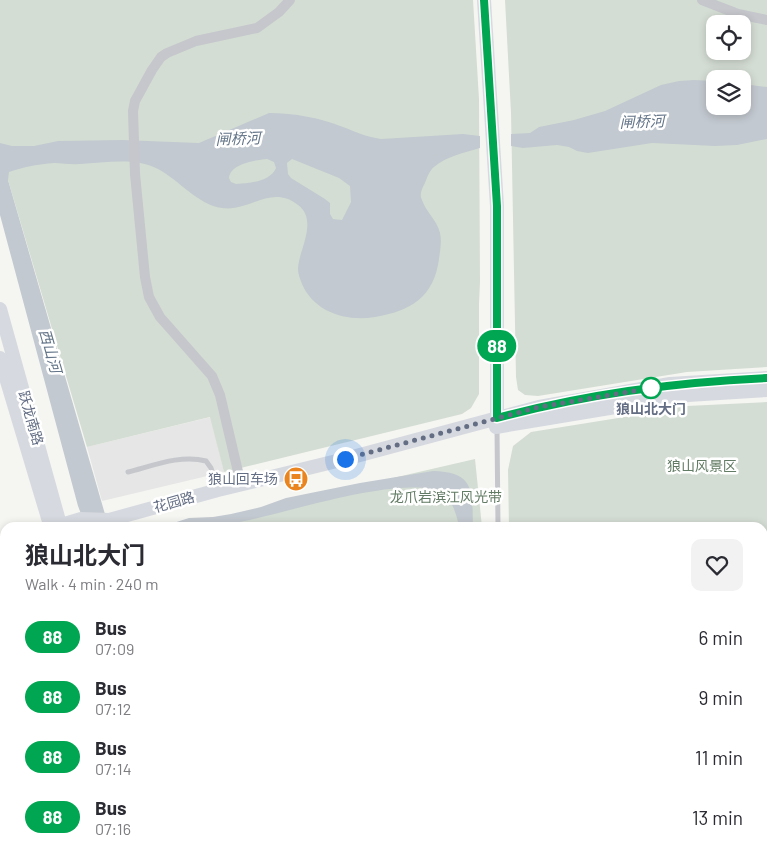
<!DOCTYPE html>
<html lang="en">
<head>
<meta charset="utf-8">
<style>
	body { margin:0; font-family:Barlow,"Noto Sans SC",sans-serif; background:#f2f2f3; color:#2b2b33; height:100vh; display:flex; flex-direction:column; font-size:19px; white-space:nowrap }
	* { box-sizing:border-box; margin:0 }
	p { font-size:16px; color:#7c7c81 }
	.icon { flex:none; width:28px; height:28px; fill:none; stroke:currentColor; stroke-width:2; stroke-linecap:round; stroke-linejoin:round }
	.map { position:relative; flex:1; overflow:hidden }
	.details { position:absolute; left:0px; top:522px; width:768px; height:336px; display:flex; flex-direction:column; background:#fff; border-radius:15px 15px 0 0; box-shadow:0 2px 8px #0003 }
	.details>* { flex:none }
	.badge { padding:0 10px; border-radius:16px; font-size:18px; line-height:32px }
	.fabs { position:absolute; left:706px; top:15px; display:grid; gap:10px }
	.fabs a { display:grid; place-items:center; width:45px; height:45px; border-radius:10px; background:#fff; box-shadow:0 2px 8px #0003; font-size:25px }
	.you { position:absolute; width:25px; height:25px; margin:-12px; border:4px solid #fff; border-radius:50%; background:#1a73e8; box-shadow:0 0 0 8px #1a73e833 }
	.map>.badge { position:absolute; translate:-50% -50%; box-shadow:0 0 0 2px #fff }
	.round { display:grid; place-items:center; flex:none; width:52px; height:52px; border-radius:10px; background:#f2f2f3 }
	.head { display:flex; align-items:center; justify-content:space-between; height:85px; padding:0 25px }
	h1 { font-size:24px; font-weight:700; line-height:38px }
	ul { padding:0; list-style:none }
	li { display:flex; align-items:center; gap:15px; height:60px; padding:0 25px }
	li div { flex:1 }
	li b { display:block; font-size:19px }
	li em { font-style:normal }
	li .badge { min-width:55px; font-weight:700; text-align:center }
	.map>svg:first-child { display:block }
	.built { fill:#e5e6e5 }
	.green { fill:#d4ddd3; fill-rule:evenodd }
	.water { fill:#c3c9d0; fill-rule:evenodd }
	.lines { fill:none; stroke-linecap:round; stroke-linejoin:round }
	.lane { stroke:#c5c7cc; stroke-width:5 }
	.street { stroke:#c5c7cc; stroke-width:10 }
	.secondary { stroke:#d6d9df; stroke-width:14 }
	.line-casing { stroke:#fff; stroke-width:11 }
	.line { stroke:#00a651; stroke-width:8 }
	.walk { stroke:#636d84; stroke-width:5; stroke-dasharray:0 9 }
	.stop-dot { fill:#fff; stroke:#00a651; stroke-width:2.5 }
	.labels { text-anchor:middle; stroke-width:5; stroke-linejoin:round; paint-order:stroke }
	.stop-label { font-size:14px; font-weight:bold; fill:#636d84; stroke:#fff }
	.street-label { font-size:14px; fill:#636d84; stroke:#fff }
	.park-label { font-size:14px; fill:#627b64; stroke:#fff }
	.poi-label { font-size:14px; fill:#636d84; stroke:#fff; text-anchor:end }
	.water-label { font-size:15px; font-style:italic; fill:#637488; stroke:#fff }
</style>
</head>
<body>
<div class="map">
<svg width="767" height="858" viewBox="0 0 767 858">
	<rect width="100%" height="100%" fill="#f5f6f2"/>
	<!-- built -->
	<path class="built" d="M211 417 224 472 102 501 87 447Z"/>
	<!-- green -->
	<g class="green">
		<path d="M0 0H473L479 99 480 282 479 304V394L471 408 462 414 224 472 210 417 87 447 8 180 0 143Z"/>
		<path d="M505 0H767V367L687 372 538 396 525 395 518 390 516 377 511 113ZM715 24H742V51H715ZM715 79H742V106H715Z"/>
		<path d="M767 402V858H511V854H762V528H509L508 470 513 446 531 432 637 415V410H644V413L653 412 654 410 661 411 687 406Z"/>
		<path d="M475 459 482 527 192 528 289 502Z"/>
		<path d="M5 632V854H497V858H0V633Z"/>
	</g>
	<!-- water -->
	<g class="water">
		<path d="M694 80 715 81V106H742L743 84 767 87V139L737 145 715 146 652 143 588 153 577 151 569 147 557 145 523 148 511 146V134L530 133 539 127 574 120 605 111 661 85 679 81Z"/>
		<path d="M269 113C295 113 320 118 343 127 356 132 367 137 381 139L463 134 480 136V148C464 153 447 156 434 167 430 170 427 177 425 183 422 189 419 194 422 200 426 212 437 220 440 233 442 241 440 251 439 259 434 297 411 311 375 317 346 322 314 312 302 284 300 279 298 274 298 269 298 251 319 221 298 205 271 184 250 212 222 208 198 205 179 180 158 169 134 157 106 163 80 164 71 165 63 163 54 163 39 164 23 167 9 172L8 180 109 528 86 527 78 506 0 215V143L12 146H34L58 141 122 140 199 143ZM267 159 274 162 276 168C270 182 249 183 236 184L231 182 229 178C230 164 255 160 267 159ZM292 159 339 178 350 186 351 202 342 220 333 219 330 214V203L325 199 291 178 288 174 287 163Z"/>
		<path d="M433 471C476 472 472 492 473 527H459C457 517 453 500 443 494 407 471 277 517 233 523 209 527 185 528 161 527L189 518 213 517 231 514 261 507 286 498 360 483Z"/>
		<path d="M0 777 5 781V833L0 827Z"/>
		<path d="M23 854H391L397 858H26Z"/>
		<path d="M454 854H477L476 858H450Z"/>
	</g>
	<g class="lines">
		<!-- lane -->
		<g class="lane">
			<path d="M497 428 498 528"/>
			<path d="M128 472C152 466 181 454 206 461L211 468 218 489"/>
			<path d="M0 741 5 737"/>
			<path d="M421 858 422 854"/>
			<path d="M506 858V854"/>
		</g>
		<!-- street -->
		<g class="street">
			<path d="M702 0 738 14 767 20"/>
			<path d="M239 476 220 395 212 376 160 317 149 297 145 277 135 174 133 111 135 101 152 70 161 57 167 53 196 41 257 28 279 12 290 0"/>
			<path d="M762 583 767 584"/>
			<path d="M762 772 767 771"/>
			<path d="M762 839 767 838"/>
			<path d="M576 854 577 858"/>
			<path d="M653 854 677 858"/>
			<path d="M735 858 740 854"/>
		</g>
		<!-- secondary -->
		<g class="secondary">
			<path d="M484 0 497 206V426"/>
			<path d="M0 309 61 528"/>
			<path d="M0 358 51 528"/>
			<path d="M496 427 688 395 767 390"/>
			<path d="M51 528 81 519 109 520 218 490 345 459 539 407 670 384 767 378"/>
			<path d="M0 626 5 625"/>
		</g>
	</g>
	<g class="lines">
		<defs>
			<path id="line" d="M484 0 497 206V418C585 394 676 382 767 378"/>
		</defs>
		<!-- line casing -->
		<use href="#line" class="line-casing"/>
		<!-- line -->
		<use href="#line" class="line"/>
		<!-- walk -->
		<path class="walk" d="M345 459 539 407 651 388"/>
	</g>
	<!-- icons -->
	<defs>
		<symbol id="bus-disc" viewBox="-11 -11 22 22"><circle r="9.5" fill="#e9841e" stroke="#fff"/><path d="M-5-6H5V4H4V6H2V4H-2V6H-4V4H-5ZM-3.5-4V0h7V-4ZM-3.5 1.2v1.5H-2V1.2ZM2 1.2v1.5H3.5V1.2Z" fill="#fff"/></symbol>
	</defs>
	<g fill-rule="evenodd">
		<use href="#bus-disc" x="282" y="465" width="28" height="28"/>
	</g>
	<!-- markers -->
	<circle class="stop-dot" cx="651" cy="388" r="10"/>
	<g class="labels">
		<!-- stop labels -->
		<g class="stop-label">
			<text x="651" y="414">狼山北大门</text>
		</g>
		<!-- street labels -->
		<g class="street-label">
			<text transform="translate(31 418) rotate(74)" y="5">跃龙南路</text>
			<text transform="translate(174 502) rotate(-16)" y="5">花园路</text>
		</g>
		<!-- park labels -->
		<g class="park-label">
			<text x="702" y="471">狼山风景区</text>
			<text x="446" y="502">龙爪岩滨江风光带</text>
		</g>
		<!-- poi labels -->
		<g class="poi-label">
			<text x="278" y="484">狼山回车场</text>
		</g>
		<!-- water labels -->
		<g class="water-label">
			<text transform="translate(642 122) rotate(-2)" y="5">闸桥河</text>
			<text transform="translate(238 139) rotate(-2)" y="5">闸桥河</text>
			<text transform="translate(50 351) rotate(74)" y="5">西山河</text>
		</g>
	</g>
</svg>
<div class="fabs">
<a><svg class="icon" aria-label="locate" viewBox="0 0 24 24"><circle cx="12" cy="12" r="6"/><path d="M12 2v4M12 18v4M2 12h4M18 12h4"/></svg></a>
<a><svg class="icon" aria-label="layers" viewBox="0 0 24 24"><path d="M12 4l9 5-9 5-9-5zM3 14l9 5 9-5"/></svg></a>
</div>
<div class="you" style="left:345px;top:459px"></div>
<b class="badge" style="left:497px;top:346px;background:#00a651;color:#fff">88</b>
<section class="details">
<div class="head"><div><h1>狼山北大门</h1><p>Walk · 4 min · 240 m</p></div><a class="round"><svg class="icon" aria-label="heart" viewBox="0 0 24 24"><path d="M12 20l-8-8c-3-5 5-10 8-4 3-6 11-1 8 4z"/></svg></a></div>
<ul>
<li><span class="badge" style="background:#00a651;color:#fff">88</span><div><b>Bus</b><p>07:09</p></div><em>6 min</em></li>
<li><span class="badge" style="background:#00a651;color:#fff">88</span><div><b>Bus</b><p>07:12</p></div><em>9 min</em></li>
<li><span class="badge" style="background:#00a651;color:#fff">88</span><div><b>Bus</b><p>07:14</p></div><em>11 min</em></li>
<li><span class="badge" style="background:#00a651;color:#fff">88</span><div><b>Bus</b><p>07:16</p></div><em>13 min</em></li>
</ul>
</section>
</div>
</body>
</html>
